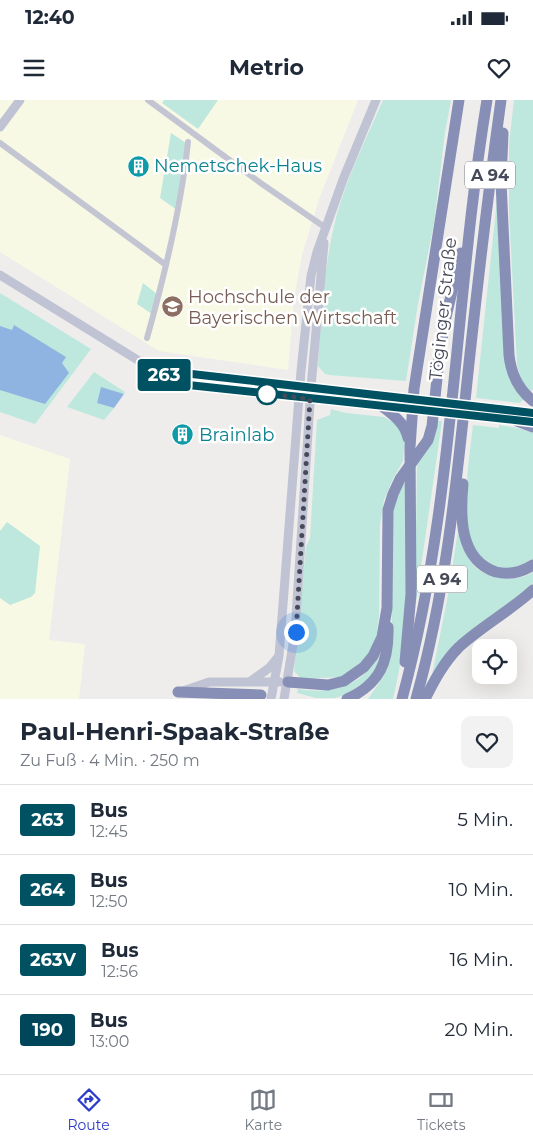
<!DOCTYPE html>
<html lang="de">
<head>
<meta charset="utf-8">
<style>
	body { margin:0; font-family:Montserrat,sans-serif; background:#f2f2f3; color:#1f2937; height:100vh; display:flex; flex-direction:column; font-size:19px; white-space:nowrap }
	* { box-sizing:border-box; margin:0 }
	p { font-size:16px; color:#747a83 }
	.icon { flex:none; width:28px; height:28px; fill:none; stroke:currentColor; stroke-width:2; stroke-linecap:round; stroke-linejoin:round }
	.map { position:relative; height:599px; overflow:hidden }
	.drawer { display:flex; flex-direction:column; background:#fff; flex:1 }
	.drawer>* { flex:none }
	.badge { padding:0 10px; border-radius:4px; font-size:18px; line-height:32px }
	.buttons { position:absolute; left:472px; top:539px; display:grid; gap:10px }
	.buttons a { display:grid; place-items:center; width:45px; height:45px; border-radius:10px; background:#fff; box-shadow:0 5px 20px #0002; font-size:25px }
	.you { position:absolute; width:25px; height:25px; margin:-12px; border:4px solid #fff; border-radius:50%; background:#1a73e8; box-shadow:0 0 0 8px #1a73e833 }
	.map>.badge { position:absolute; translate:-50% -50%; box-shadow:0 0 0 2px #fff }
	.round { display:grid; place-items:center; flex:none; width:52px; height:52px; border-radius:10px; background:#f2f2f3 }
	.headline { display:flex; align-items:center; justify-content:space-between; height:85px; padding:0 20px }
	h1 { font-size:24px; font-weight:700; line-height:38px }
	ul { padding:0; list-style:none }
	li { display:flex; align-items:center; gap:15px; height:70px; padding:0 20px; border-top:1px solid #e0e1e3 }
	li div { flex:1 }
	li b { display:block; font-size:19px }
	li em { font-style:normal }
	li .badge { min-width:55px; font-weight:700; text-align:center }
	.status { display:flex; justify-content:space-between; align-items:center; height:35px; padding:0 25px; background:#fff; direction:ltr }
	.status svg { height:14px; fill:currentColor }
	header { display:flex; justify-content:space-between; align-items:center; height:65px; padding:0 20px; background:#fff; font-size:22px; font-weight:700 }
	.tabs { display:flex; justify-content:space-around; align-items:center; height:70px; border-top:1px solid #e0e1e3; background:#fff; font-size:14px; color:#747a83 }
	.tabs a { display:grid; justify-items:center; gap:2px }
	.tabs .selected { color:#2c3cc8 }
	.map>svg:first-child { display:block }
	.commercial { fill:#f8f9e5 }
	.green { fill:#bee8dd }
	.water { fill:#8fb4e1 }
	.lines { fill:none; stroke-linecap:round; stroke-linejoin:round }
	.street { stroke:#c3c6d2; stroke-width:6 }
	.secondary { stroke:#c0c3d3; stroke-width:9 }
	.highway { stroke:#888fb6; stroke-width:11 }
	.line-casing { stroke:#fff; stroke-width:11 }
	.line { stroke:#005262; stroke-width:8 }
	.walk { stroke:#464957; stroke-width:5; stroke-dasharray:0 9 }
	.stop-dot { fill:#fff; stroke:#005262; stroke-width:2.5 }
	.labels { text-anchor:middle; stroke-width:5; stroke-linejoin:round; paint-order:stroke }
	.shield { fill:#fff; stroke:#7e8089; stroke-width:1 }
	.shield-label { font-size:16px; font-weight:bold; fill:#464957 }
	.culture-label { font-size:18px; fill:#0d838f; stroke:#fff; text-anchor:start }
	.education-label { font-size:18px; fill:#785e54; stroke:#fff; text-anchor:start }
	.street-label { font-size:18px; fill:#464957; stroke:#fff }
</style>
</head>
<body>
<div class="status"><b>12:40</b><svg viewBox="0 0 49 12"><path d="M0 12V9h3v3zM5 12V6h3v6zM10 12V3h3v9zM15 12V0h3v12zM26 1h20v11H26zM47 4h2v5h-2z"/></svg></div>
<header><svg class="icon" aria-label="menu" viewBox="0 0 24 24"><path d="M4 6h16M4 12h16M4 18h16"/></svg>Metrio<svg class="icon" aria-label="heart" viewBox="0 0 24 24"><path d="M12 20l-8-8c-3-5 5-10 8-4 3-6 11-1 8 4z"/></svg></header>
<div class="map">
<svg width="533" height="599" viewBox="0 0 533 599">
	<rect width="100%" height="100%" fill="#eeedec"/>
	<!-- commercial -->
	<g class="commercial">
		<path d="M0 0H358L319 99 302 155 294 198 288 270 159 251 0 152Z"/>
		<path d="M0 335 70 359 49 540 85 544 79 599H0Z"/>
	</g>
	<!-- green -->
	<g class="green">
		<path d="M164 0H218L198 29 162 3Z"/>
		<path d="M383 0H451L445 33 434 123 418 204 406 281 329 275 325 274 318 266C321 216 324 163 337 114 348 75 367 37 383 0Z"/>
		<path d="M514 0H533V289L529 293 522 282 517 265 509 111V44Z"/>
		<path d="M171 33 186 43 177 110 160 98Z"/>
		<path d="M497 99 505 251 524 298 520 303 476 298Z"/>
		<path d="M143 183 157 194 152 214 137 204Z"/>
		<path d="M0 193 91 249 35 324 0 312Z"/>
		<path d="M94 272 125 292 124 294 101 288 97 303 114 308 104 320 67 307Z"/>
		<path d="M331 309 346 313 384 317 397 325 405 340 403 361 393 379 384 400 380 425 379 515 376 542 364 563 341 577 301 579 294 571 306 447 310 438 317 320 330 315Z"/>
		<path d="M437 321H442L415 509 417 362C429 350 433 337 437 321Z"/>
		<path d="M473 325 499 328V325L518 328 533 333V460C518 468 505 473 489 464 487 462 482 460 479 458 456 435 470 355 473 325Z"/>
		<path d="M405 383C406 455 411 529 393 599H368L383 577 389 564 392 539 391 414 399 390Z"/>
		<path d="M7 422 40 446 35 493 31 497 10 505 0 498V431Z"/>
		<path d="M458 430C461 442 465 456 474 466 487 479 518 483 533 472V483L431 580 448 495Z"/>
		<path d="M381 553 374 575 346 595 334 598H316L297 593 298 589C335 595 363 585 381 553Z"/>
	</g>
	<!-- water -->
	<g class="water">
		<path d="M14 225 66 257 62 263 69 273 45 304 0 290V226L12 230Z"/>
		<path d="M101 287 124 294 114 308 97 303Z"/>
	</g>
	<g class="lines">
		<!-- street -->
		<g class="street">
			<path d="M148 0 262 84 326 128"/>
			<path d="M0 43 166 165"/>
			<path d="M147 238C165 174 181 109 188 42"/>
		</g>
		<!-- secondary -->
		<g class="secondary">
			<path d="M0 27 20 0"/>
			<path d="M0 175 170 280 179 284 523 321"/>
			<path d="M163 275 183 273 533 313"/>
			<path d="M251 581 269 568 278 557"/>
			<path d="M183 591 209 582H280"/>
			<path d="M271 599 279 556 301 271 311 176 317 152 344 77 376 0"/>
			<path d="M284 599 295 532 311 287 324 143"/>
		</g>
		<!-- highway -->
		<g class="highway">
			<path d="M503 33 501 82 509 255C511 274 518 289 533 301"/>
			<path d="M382 306C394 316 405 323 408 338"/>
			<path d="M517 321 533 327"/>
			<path d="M463 384C460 415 459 460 496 472 509 475 522 472 533 465"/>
			<path d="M405 562 411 494 410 347 414 289 459 0"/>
			<path d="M288 582 328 585 344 581 364 567 373 556 382 537 387 508 388 410 393 394 400 379 428 340 432 326 440 250 446 217 461 153"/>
			<path d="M178 592 261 595"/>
			<path d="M347 599C380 584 389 562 388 527"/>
			<path d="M402 599C455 404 454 199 487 0"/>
			<path d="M416 599C445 496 456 388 467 282 477 188 488 94 501 0"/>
			<path d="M425 599C434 581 444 562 459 547 482 526 510 511 533 490"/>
		</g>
	</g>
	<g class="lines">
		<defs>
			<path id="line" d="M533 313 183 273 163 275 179 284 533 322"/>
		</defs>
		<!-- line casing -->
		<use href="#line" class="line-casing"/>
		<!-- line -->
		<use href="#line" class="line"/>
		<!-- walk -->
		<path class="walk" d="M267 294 310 299 296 532"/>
	</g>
	<!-- icons -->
	<defs>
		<symbol id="building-disc" viewBox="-11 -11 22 22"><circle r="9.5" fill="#0f9aa8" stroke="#fff"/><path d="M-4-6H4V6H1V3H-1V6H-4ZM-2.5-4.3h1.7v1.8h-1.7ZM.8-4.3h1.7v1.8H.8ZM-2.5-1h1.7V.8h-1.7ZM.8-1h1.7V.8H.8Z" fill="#fff"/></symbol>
		<symbol id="university-disc" viewBox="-11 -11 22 22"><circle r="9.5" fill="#8d6e63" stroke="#fff"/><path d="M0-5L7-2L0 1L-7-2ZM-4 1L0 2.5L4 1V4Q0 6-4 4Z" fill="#fff"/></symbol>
	</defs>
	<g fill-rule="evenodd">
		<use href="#building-disc" x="126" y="54" width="25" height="25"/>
		<use href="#university-disc" x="160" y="194" width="25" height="25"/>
		<use href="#building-disc" x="170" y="322" width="25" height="25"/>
	</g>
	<!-- markers -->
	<circle class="stop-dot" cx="267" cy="294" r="10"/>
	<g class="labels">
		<!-- shield labels -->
		<g class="shield">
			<rect x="465" y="61.5" width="50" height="27" rx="4"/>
			<rect x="417" y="465.5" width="50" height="27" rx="4"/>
		</g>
		<g class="shield-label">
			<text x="490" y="81">A 94</text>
			<text x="442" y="485">A 94</text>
		</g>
		<!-- culture labels -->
		<g class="culture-label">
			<text x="154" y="72">Nemetschek-Haus</text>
			<text x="199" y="341">Brainlab</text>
		</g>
		<!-- education labels -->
		<g class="education-label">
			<text x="188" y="203">Hochschule der<tspan x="188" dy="21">Bayerischen Wirtschaft</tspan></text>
		</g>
		<!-- street labels -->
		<g class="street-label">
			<text transform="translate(443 209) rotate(-84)" y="6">Töginger Straße</text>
		</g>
	</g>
</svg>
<div class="buttons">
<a><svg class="icon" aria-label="locate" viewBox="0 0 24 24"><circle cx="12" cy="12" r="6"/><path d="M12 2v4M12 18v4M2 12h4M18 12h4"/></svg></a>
</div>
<div class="you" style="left:296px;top:532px"></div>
<b class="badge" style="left:164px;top:275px;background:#005262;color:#fff">263</b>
</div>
<section class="drawer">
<div class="headline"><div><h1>Paul-Henri-Spaak-Straße</h1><p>Zu Fuß · 4 Min. · 250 m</p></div><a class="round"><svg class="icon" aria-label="heart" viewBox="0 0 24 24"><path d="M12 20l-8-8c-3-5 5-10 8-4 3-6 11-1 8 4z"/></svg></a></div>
<ul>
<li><span class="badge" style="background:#005262;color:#fff">263</span><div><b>Bus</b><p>12:45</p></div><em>5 Min.</em></li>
<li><span class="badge" style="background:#005262;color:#fff">264</span><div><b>Bus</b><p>12:50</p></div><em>10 Min.</em></li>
<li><span class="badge" style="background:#005262;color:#fff">263V</span><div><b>Bus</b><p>12:56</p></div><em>16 Min.</em></li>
<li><span class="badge" style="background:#00465a;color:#fff">190</span><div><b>Bus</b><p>13:00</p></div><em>20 Min.</em></li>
</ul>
</section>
<nav class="tabs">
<a class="selected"><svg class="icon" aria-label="directions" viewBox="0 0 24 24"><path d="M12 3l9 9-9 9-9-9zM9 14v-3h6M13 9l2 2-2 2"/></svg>Route</a>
<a><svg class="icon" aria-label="map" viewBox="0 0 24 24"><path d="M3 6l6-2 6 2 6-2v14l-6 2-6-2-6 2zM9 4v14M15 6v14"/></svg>Karte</a>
<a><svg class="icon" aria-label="tickets" viewBox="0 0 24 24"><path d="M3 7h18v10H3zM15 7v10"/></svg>Tickets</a>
</nav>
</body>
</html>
